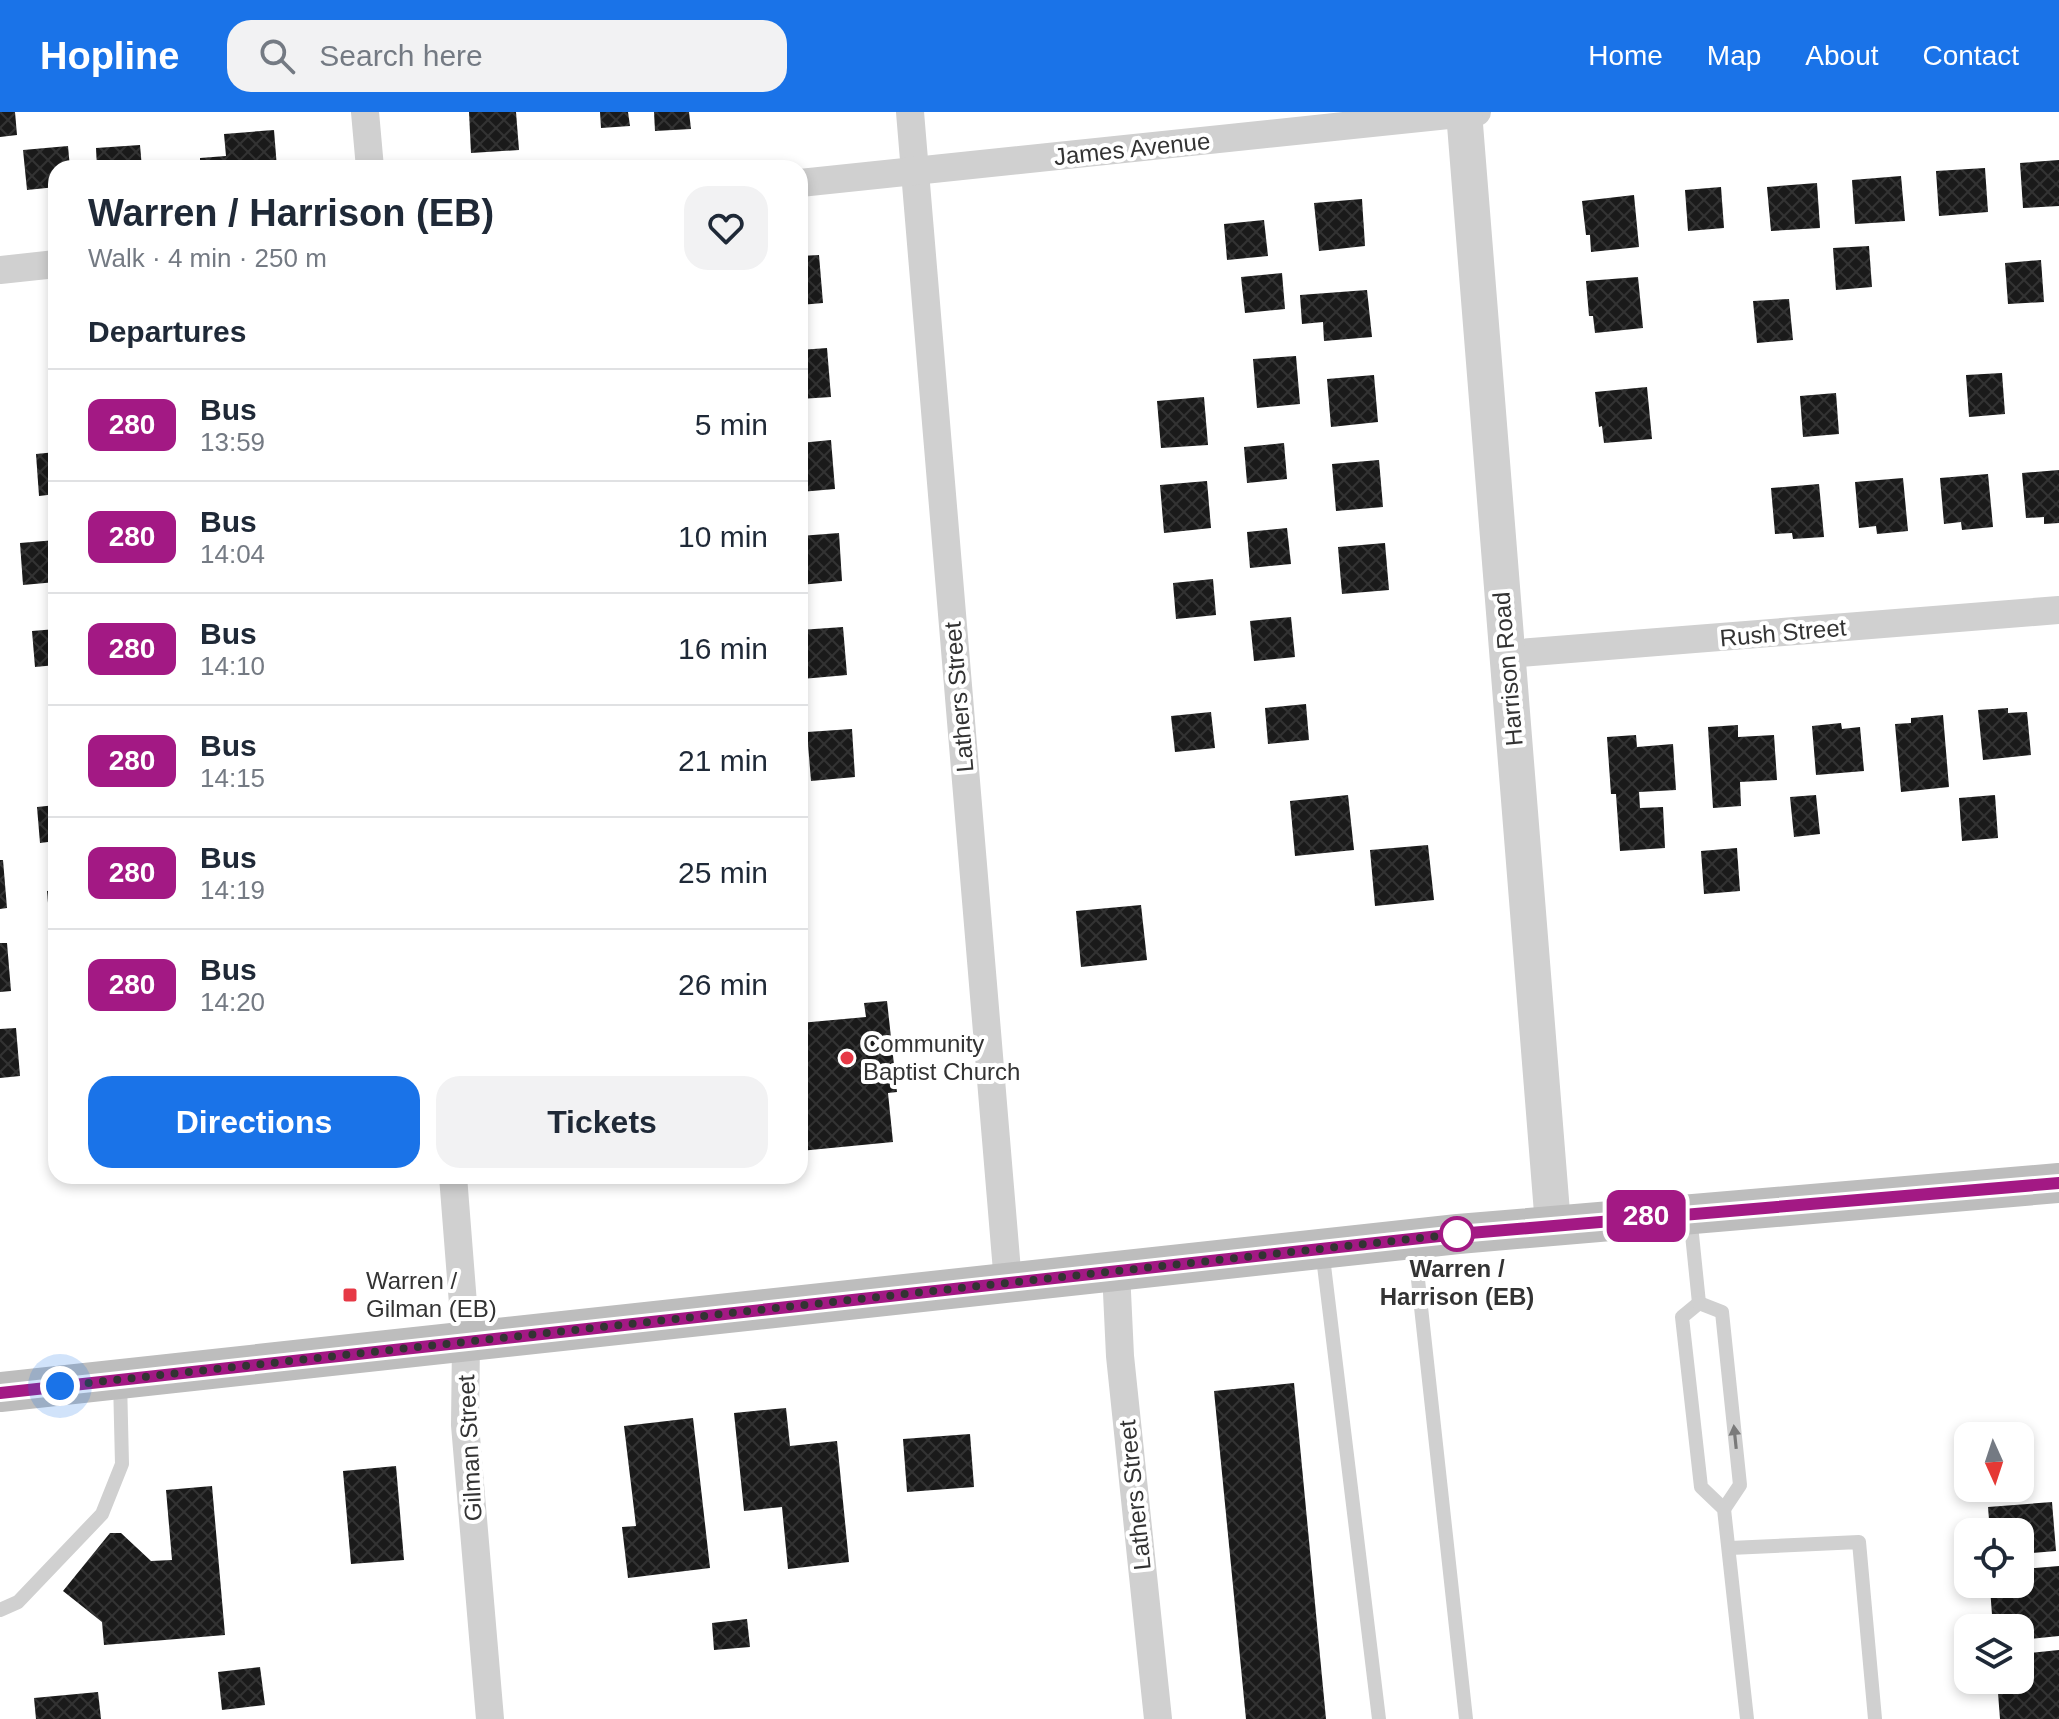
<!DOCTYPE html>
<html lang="en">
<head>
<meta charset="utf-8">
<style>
	body { margin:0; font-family:Arial,sans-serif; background:#f2f2f3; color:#1f2937; height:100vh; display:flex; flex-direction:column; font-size:30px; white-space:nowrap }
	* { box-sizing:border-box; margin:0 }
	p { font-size:26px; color:#747a83 }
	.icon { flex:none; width:44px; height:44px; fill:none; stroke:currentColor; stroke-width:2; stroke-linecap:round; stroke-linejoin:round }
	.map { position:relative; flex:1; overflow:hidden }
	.sheet { position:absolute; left:48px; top:48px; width:760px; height:1024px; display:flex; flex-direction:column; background:#fff; border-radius:24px; box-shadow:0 4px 12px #0003 }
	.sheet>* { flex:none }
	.badge { padding:0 16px; border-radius:12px; font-size:28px; line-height:52px }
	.needle { width:52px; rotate:177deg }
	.controls { position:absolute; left:1954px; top:1310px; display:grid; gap:16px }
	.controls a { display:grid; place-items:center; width:80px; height:80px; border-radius:16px; background:#fff; box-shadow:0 4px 12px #0003; font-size:40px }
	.you { position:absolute; width:40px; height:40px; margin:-20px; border:6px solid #fff; border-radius:50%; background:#1a73e8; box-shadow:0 0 0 12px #1a73e833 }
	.map>.badge { position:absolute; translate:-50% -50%; box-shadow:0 0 0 4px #fff }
	h2 { padding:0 40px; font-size:30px; line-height:72px }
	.round { display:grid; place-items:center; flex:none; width:84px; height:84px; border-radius:24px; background:#f2f2f3 }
	.overview { display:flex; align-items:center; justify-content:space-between; height:136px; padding:0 40px }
	h1 { font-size:38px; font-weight:800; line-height:60px }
	.action { display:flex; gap:16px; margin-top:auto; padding:16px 40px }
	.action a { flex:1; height:92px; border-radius:24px; background:#1a73e8; color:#fff; font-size:32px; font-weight:800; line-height:92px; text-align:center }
	.action a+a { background:#f2f2f3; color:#1f2937 }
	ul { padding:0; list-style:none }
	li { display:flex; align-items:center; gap:24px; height:112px; padding:0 40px; border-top:2px solid #e0e1e3 }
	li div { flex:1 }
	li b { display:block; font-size:30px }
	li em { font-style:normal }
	li .badge { min-width:88px; font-weight:700; text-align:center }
	header { display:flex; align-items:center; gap:48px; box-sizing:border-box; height:112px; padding:0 40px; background:#1a73e8; color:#fff }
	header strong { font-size:38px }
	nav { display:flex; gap:44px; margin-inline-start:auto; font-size:28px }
	.search { width:560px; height:72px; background:#f2f2f3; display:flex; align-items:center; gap:20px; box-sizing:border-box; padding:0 28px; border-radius:24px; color:#747a83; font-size:30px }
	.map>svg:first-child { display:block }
	.building { fill:url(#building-cross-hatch) }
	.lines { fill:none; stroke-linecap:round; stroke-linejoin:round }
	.service { stroke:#d0d0d0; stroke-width:14 }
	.minor { stroke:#d0d0d0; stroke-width:28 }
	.tertiary { stroke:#d0d0d0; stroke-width:36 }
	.secondary { stroke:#bdbdbd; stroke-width:40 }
	.oneway { fill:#7a7a7a }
	.line-casing { stroke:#fff; stroke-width:18 }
	.line { stroke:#a31984; stroke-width:12 }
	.walk { stroke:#333; stroke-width:8; stroke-dasharray:0 14.4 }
	.poi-dot { fill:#e63946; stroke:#fff; stroke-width:3 }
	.stop-dot { fill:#fff; stroke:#a31984; stroke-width:4 }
	.labels { text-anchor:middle; stroke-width:8; stroke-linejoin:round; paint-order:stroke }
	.street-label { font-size:24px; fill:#333; stroke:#fff }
	.poi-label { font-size:24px; fill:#333; stroke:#fff; text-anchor:start }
	.stop-label { font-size:24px; font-weight:bold; fill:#333; stroke:#fff }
</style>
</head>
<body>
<header>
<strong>Hopline</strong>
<div class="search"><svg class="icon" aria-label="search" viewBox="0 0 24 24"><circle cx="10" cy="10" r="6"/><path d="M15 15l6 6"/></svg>Search here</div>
<nav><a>Home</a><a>Map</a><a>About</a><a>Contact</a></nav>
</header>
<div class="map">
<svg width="2059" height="1607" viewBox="0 0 2059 1607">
	<defs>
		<pattern id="building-cross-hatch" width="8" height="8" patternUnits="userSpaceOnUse" patternTransform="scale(2)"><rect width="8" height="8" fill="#1a1a1a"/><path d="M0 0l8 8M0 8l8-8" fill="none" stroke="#333"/></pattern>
	</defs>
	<rect width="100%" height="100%" fill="#fff"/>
	<!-- building -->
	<g class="building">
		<path d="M0 0H15L17 23 0 25Z"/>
		<path d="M469 0H516L519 38 471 41Z"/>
		<path d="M600 0H628L630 14 601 16Z"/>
		<path d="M654 0H689L691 17 655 19Z"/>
		<path d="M274 18 277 56H200V46L226 44 224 22Z"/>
		<path d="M140 33 142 56H97L96 36Z"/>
		<path d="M68 34 70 56H56V75L27 78 23 38Z"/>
		<path d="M2059 48V94L2023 96 2020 51Z"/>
		<path d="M1985 56 1988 100 1939 104 1936 59Z"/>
		<path d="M1901 64 1905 109 1855 112 1852 68Z"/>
		<path d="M1817 71 1820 116 1771 119 1767 75Z"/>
		<path d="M1721 75 1724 116 1688 119 1685 78Z"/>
		<path d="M1634 83 1639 135 1591 140 1590 123H1586L1582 89Z"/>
		<path d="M1362 87 1365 134 1319 139 1314 91Z"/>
		<path d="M1264 108 1268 144 1227 148 1224 112Z"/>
		<path d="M1869 134 1872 175 1836 178 1833 136Z"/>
		<path d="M819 143 823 191 800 193V144Z"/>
		<path d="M2041 148 2044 190 2008 192 2005 151Z"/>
		<path d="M1282 161 1285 197 1245 201 1241 165Z"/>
		<path d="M1638 165 1643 216 1595 221 1593 204H1589L1586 169Z"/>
		<path d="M1367 178 1372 225 1324 229 1323 210 1302 212 1300 183Z"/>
		<path d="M1789 187 1793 228 1757 231 1753 189Z"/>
		<path d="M827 236 831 285 800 287V238Z"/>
		<path d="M1296 244 1300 292 1257 296 1253 247Z"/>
		<path d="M2002 261 2005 302 1969 305 1966 263Z"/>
		<path d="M1374 263 1378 310 1331 315 1327 267Z"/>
		<path d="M1647 275 1652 327 1604 331 1602 314 1599 315 1595 280Z"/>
		<path d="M1836 281 1839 322 1803 325 1800 284Z"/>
		<path d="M1204 285 1208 333 1161 336 1157 289Z"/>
		<path d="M831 328 835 377 800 380V331Z"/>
		<path d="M1284 331 1287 367 1247 371 1244 335Z"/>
		<path d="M56 340V382L39 384 36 342Z"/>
		<path d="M1379 348 1383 395 1336 399 1332 352Z"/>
		<path d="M2059 358V411L2044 412V405L2026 406 2022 361Z"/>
		<path d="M1988 362 1993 415 1962 418 1961 410 1944 412 1940 366Z"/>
		<path d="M1903 366 1908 419 1877 422 1876 414 1859 416 1855 370Z"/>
		<path d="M1207 369 1211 416 1164 421 1160 373Z"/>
		<path d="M1819 372 1824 425 1793 427 1792 421 1775 422 1771 376Z"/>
		<path d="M1287 416 1291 452 1250 456 1247 420Z"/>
		<path d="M839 421 842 469 800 473V424Z"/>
		<path d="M56 428V470L23 473 20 431Z"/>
		<path d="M1385 431 1389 478 1342 482 1338 435Z"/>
		<path d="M1213 467 1216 503 1176 507 1173 471Z"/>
		<path d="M1291 505 1295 545 1254 549 1250 509Z"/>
		<path d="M843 515 847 563 802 567 800 518Z"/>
		<path d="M56 517V553L35 555 32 519Z"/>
		<path d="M1306 592 1309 628 1268 632 1265 596Z"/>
		<path d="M2008 596V601L2027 600 2031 643 1983 648 1978 598Z"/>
		<path d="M1211 600 1215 636 1175 640 1171 604Z"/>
		<path d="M1943 603 1949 675 1901 680 1895 612 1911 611V606Z"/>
		<path d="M1841 611 1842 617 1860 615 1864 659 1816 663 1812 614Z"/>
		<path d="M1738 613V625L1774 623 1777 668 1740 670 1741 694 1713 696 1708 615Z"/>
		<path d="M852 617 855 665 811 669 807 620Z"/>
		<path d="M1636 623 1637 635 1673 632 1676 678 1639 680 1640 696 1663 695 1665 736 1620 739 1616 682H1611L1607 625Z"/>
		<path d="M1348 683 1354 738 1295 744 1290 689Z"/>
		<path d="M1816 683 1820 722 1794 725 1790 685Z"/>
		<path d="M1995 683 1998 726 1962 729 1959 686Z"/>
		<path d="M56 693V729L40 731 37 695Z"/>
		<path d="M1428 733 1434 788 1375 794 1370 738Z"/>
		<path d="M1737 736 1740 779 1704 782 1701 739Z"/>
		<path d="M0 748H3L7 796 0 797Z"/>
		<path d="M56 778V814L50 815 47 779Z"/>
		<path d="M1141 793 1147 848 1081 855 1076 799Z"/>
		<path d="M0 831H7L11 879 0 880Z"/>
		<path d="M887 889 897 980 888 981 893 1030 800 1039V911L866 905 864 891Z"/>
		<path d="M16 916 20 964 0 966V917Z"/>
		<path d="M1294 1271 1326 1607H1246L1214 1279Z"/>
		<path d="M786 1296 790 1334 837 1329 849 1450 788 1457 782 1395 744 1399 734 1301Z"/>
		<path d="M693 1306 710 1456 628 1466 622 1415 636 1414 624 1314Z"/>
		<path d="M970 1322 974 1375 907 1380 903 1327Z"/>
		<path d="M396 1354 404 1448 351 1452 343 1359Z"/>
		<path d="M212 1374 225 1523 104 1533 102 1510 63 1479 110 1421H121L151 1449 172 1448 166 1378Z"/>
		<path d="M2052 1390 2056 1439 2020 1442V1420H1990L1988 1395Z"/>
		<path d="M2059 1454V1524L2020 1528V1516H1993L1990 1476 2022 1473 2021 1457Z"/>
		<path d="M747 1507 750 1535 714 1538 712 1511Z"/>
		<path d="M2059 1538V1607H2000L1997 1568H2020V1542Z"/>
		<path d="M260 1555 265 1593 222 1598 218 1560Z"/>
		<path d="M98 1580 101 1607H36L34 1586Z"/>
	</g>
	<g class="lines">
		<!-- service -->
		<g class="service">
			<path d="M1690 1103 1699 1191"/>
			<path d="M1414 1131 1466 1607"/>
			<path d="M1322 1137 1379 1607"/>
			<path d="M1699 1191 1682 1205 1701 1375 1724 1397 1747 1607"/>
			<path d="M1699 1191 1722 1200 1740 1373 1724 1397"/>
			<path d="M1730 1436 1859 1430 1875 1607"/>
			<path d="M0 1498 18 1490 102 1402 122 1352 120 1268"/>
		</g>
		<!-- minor -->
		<g class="minor">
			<path d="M365 0 370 56"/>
			<path d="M910 0 1008 1171"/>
			<path d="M800 71 1477 0"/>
			<path d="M0 158 56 152"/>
			<path d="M1507 542 2059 498"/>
			<path d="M453 1064 466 1230 465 1313 490 1607"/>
			<path d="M1116 1159 1120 1244 1158 1607"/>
		</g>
		<!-- tertiary -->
		<path class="tertiary" d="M1464 0 1553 1113"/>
		<!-- secondary -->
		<path class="secondary" d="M0 1280 1458 1122 2059 1071"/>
	</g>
	<!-- one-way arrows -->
	<defs><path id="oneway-solid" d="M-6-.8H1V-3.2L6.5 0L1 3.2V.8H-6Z" transform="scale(2)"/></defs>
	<use class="oneway" href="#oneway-solid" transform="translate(1735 1325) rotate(-96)"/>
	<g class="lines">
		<defs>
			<path id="line" d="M0 1281 1458 1122 2059 1071"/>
		</defs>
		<!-- line casing -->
		<use href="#line" class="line-casing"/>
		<!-- line -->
		<use href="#line" class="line"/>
		<!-- walk -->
		<path class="walk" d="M60 1274 1457 1122"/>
	</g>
	<!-- markers -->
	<g class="poi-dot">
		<circle cx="847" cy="946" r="8"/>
		<rect x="342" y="1175" width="16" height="16" rx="4"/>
	</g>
	<circle class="stop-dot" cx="1457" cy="1122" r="16"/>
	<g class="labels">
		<!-- street labels -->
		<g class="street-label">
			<text transform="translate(1132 37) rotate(-6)" y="8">James Avenue</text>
			<text transform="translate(1783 521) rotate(-5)" y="8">Rush Street</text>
			<text transform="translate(1508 557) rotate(-95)" y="8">Harrison Road</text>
			<text transform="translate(959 585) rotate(-95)" y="8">Lathers Street</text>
			<text transform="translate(470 1336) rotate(-93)" y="8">Gilman Street</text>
			<text transform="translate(1135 1383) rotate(-96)" y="8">Lathers Street</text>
		</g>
		<!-- poi labels -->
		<g class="poi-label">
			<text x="863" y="940">Community<tspan x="863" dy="28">Baptist Church</tspan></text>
			<text x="366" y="1177">Warren /<tspan x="366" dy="28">Gilman (EB)</tspan></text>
		</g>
		<!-- stop labels -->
		<g class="stop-label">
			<text x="1457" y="1165">Warren /<tspan x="1457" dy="28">Harrison (EB)</tspan></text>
		</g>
	</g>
</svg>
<div class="controls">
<a><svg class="needle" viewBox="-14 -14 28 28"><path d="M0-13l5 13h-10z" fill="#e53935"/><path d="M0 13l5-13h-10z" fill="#747a83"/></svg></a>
<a><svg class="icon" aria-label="locate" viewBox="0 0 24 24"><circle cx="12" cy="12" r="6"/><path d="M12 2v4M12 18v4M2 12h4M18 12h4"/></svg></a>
<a><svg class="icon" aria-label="layers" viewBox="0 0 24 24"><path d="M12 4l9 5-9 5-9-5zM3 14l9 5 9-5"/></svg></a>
</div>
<div class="you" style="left:60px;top:1274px"></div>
<b class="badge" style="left:1646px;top:1104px;background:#a31984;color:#fff">280</b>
<section class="sheet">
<div class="overview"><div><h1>Warren / Harrison (EB)</h1><p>Walk · 4 min · 250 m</p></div><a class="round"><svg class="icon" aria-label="heart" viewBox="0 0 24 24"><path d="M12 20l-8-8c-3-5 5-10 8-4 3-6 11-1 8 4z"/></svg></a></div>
<h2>Departures</h2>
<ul>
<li><span class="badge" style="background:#a31984;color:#fff">280</span><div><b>Bus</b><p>13:59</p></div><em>5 min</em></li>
<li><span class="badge" style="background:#a31984;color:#fff">280</span><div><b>Bus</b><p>14:04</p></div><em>10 min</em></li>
<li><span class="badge" style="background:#a31984;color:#fff">280</span><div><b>Bus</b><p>14:10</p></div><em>16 min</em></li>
<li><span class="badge" style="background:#a31984;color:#fff">280</span><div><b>Bus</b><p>14:15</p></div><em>21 min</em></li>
<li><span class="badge" style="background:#a31984;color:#fff">280</span><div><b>Bus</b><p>14:19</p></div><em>25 min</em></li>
<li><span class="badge" style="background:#a31984;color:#fff">280</span><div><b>Bus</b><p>14:20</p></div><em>26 min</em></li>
</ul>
<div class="action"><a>Directions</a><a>Tickets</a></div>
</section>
</div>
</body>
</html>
